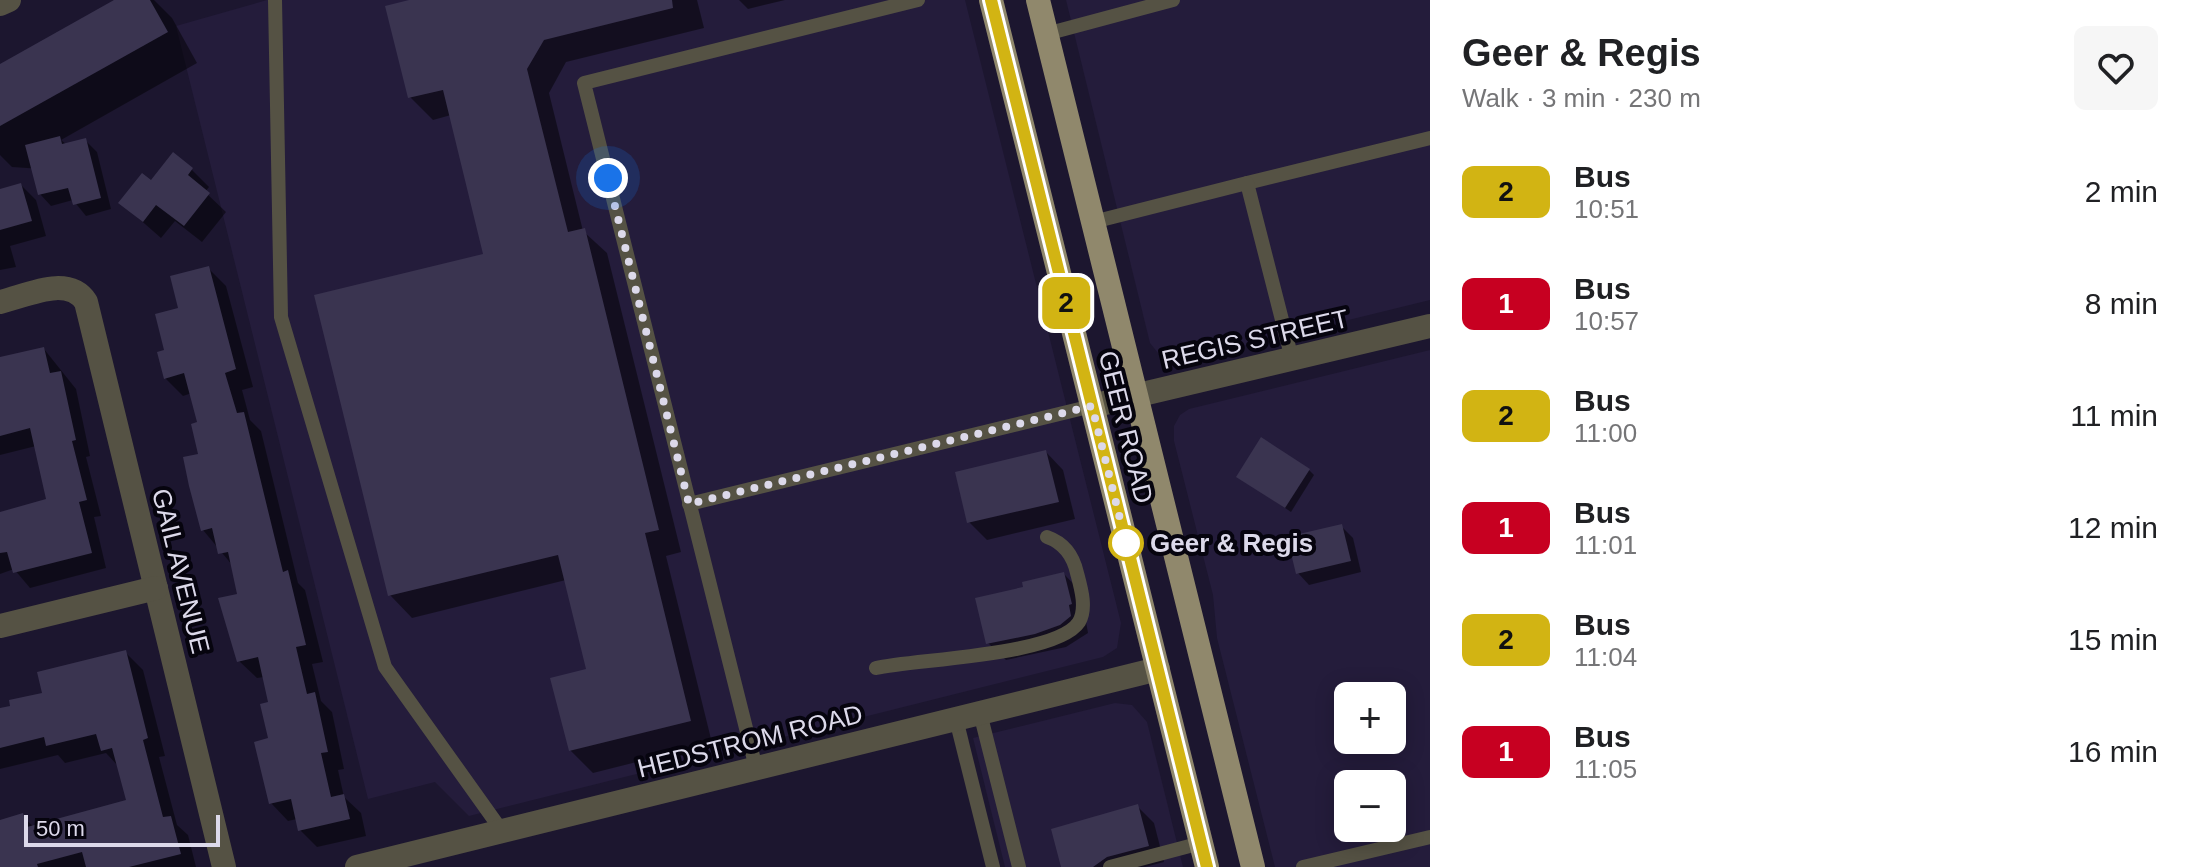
<!DOCTYPE html>
<html lang="en">
<head>
<meta charset="utf-8">
<style>
	body { margin:0; font-family:Arial,sans-serif; background:#f6f6f6; color:#202124; height:100vh; display:flex; flex-direction:column; font-size:30px; white-space:nowrap }
	* { box-sizing:border-box; margin:0 }
	p { font-size:26px; color:#757577 }
	.icon { flex:none; width:44px; height:44px; fill:none; stroke:currentColor; stroke-width:2; stroke-linecap:round; stroke-linejoin:round }
	.map { position:relative; flex:1; overflow:hidden }
	.drawer { display:flex; flex-direction:column; background:#fff; width:760px }
	.drawer>* { flex:none }
	.badge { padding:0 16px; border-radius:12px; font-size:28px; line-height:52px }
	.fabs { position:absolute; left:1334px; top:682px; display:grid; gap:16px }
	.fabs a { display:grid; place-items:center; width:72px; height:72px; border-radius:12px; background:#fff; box-shadow:0 4px 20px #0003; font-size:40px }
	.scale { position:absolute; left:24px; bottom:20px; width:196px; box-sizing:border-box; padding-left:8px; border:4px solid #dcd9ea; border-top:0; font-size:22px; line-height:28px; white-space:nowrap; color:#dcd9ea; -webkit-text-stroke:6px #06040e; paint-order:stroke }
	.you { position:absolute; width:40px; height:40px; margin:-20px; border:6px solid #fff; border-radius:50%; background:#1a73e8; box-shadow:0 0 0 12px #1a73e833 }
	.map>.badge { position:absolute; translate:-50% -50%; box-shadow:0 0 0 4px #fff }
	.round { display:grid; place-items:center; flex:none; width:84px; height:84px; border-radius:12px; background:#f6f6f6 }
	.summary { display:flex; align-items:center; justify-content:space-between; height:136px; padding:0 32px }
	h1 { font-size:38px; font-weight:600; line-height:60px }
	ul { padding:0; list-style:none }
	li { display:flex; align-items:center; gap:24px; height:112px; padding:0 32px }
	li div { flex:1 }
	li b { display:block; font-size:30px }
	li em { font-style:normal }
	li .badge { min-width:88px; font-weight:700; text-align:center }
	main { display:flex; flex:1; min-height:0 }
	.map>svg:first-child { display:block }
	.built { fill:#241c3b; fill-rule:evenodd }
	.shadow { fill:#0007 }
	.building { fill:#3a3450 }
	.lines { fill:none; stroke-linecap:round; stroke-linejoin:round }
	.lane { stroke:#555244; stroke-width:14 }
	.street { stroke:#555244; stroke-width:24 }
	.primary { stroke:#90886c; stroke-width:24 }
	.line-casing { stroke:#fff; stroke-width:18 }
	.line { stroke:#d2b413; stroke-width:12 }
	.walk { stroke:#dcd9ea; stroke-width:8; stroke-dasharray:0 14.4 }
	.stop-dot { fill:#fff; stroke:#d2b413; stroke-width:4 }
	.labels { text-anchor:middle; stroke-width:8; stroke-linejoin:round; paint-order:stroke }
	.street-label { font-size:26px; fill:#dcd9ea; stroke:#06040e }
	.stop-label { font-size:26px; font-weight:bold; fill:#dcd9ea; stroke:#06040e; text-anchor:start }
</style>
</head>
<body>
<main>
<div class="map">
<svg width="1430" height="867" viewBox="0 0 1430 867">
	<rect width="100%" height="100%" fill="#1c162f"/>
	<!-- built -->
	<g class="built">
		<path d="M267 0H965L1121 623 1117 648 1103 657 469 816 435 782 368 799 176 26Z"/>
		<path d="M1066 0H1430V300L1182 361 1162 358 1150 343Z"/>
		<path d="M1430 350V867H1275L1217 638 1213 595 1174 441V426L1180 415 1189 409ZM1348 696H1392V740H1348ZM1348 784H1392V828H1348Z"/>
		<path d="M1115 703 1132 705 1147 722 1183 867H1005L973 738Z"/>
	</g>
	<!-- shadow -->
	<g class="shadow">
		<path d="M118 0H154L172 18 197 63 61 140 67 145 85 140 97 152 111 209 86 216 73 200 51 206 40 194 57 170 12 167 0 155V66Z"/>
		<path d="M418 0H697L704 28 566 62 549 93 583 231 607 253 681 552 666 556 712 743 593 773 570 750 588 671 566 580 412 618 390 595 486 255 451 115 433 120 410 97Z"/>
		<path d="M739 0H785L748 9Z"/>
		<path d="M192 170 209 187 205 192 226 212 202 242 175 221 161 238 121 203 151 182Z"/>
		<path d="M21 185 36 200 46 236 10 246 16 267 0 270V191Z"/>
		<path d="M208 268 226 286 253 387 242 390 250 420 261 431 298 583 305 590 323 662 312 664 321 701 332 712 344 769 338 770 344 797 361 813 366 836 317 847 300 830 297 819 288 821 271 803V704L264 677 257 678 239 661 240 596 233 566 203 530 200 424 192 393 183 396 165 378 166 351 180 309Z"/>
		<path d="M44 349 76 389 90 456 86 457 101 516 94 517 106 568 30 588 14 569 0 574V514L48 501 36 446 0 455V360Z"/>
		<path d="M1046 452 1063 470 1075 519 987 540 969 522Z"/>
		<path d="M1309 470 1314 475 1291 512 1238 476Z"/>
		<path d="M1341 526 1353 538 1361 572 1309 585 1298 573Z"/>
		<path d="M1064 574 1081 592 1088 633 1066 647 1006 660 988 643 1026 589Z"/>
		<path d="M125 652 143 670 165 756 159 757 177 825 188 835 196 867H0V821L22 816 34 827 128 802 119 767 106 753 65 763 58 755 0 769V710L44 694Z"/>
		<path d="M1138 807 1154 823 1164 862 1145 867H1063Z"/>
	</g>
	<!-- building -->
	<g class="building">
		<path d="M114 0H150L168 32 0 126V64Z"/>
		<path d="M409 0H672L673 8 544 40 527 69 568 232 585 228 659 530 645 533 691 721 569 751 550 678 586 669 558 555 388 596 314 295 483 254 443 90 408 98 385 6Z"/>
		<path d="M60 136 62 144 86 138 101 198 73 205 68 188 38 195 25 145Z"/>
		<path d="M173 152 193 168 188 175 210 193 184 226 156 205 143 222 118 203 142 173 151 180Z"/>
		<path d="M21 183 32 221 0 230V189Z"/>
		<path d="M209 266 236 369 225 373 237 413 244 412 283 572 288 570 306 645 296 647 307 694 315 692 328 752 321 753 331 797 344 794 350 819 298 831 291 799 269 804 254 742 268 738 260 704 268 702 258 657 237 662 218 598 237 594 228 552 218 554 212 528 201 531 189 486 183 457 198 454 191 424 197 422 184 373 164 379 157 352 164 350 155 314 178 308 170 276Z"/>
		<path d="M44 347 50 373 61 371 76 440 72 441 87 500 79 502 92 553 13 573 7 552 0 553V512L46 499 30 428 0 436V357Z"/>
		<path d="M1261 437 1310 469 1285 508 1236 477Z"/>
		<path d="M1046 450 1059 502 967 523 955 472Z"/>
		<path d="M1342 524 1351 561 1296 574 1290 549 1299 534Z"/>
		<path d="M1064 572 1072 604 1069 605 1071 616 1060 625 1035 634 986 644 975 598 1023 587 1022 582Z"/>
		<path d="M126 650 148 738 143 740 163 817 171 816 181 854 129 867H86L82 852 37 864 38 867H0V820L23 813 27 827 126 800 112 748 101 751 96 734 46 746 44 737 0 748V708L10 706 9 700 42 693 37 672Z"/>
		<path d="M1138 804 1149 846 1107 857 1093 867H1061L1051 829Z"/>
	</g>
	<g class="lines">
		<!-- lane -->
		<g class="lane">
			<path d="M275 0 281 317 385 667 502 831"/>
			<path d="M1046 34 1173 0"/>
			<path d="M1247 183 1430 138"/>
			<path d="M1093 222 1247 183 1292 359"/>
			<path d="M689 504 1092 406"/>
			<path d="M876 668C915 659 1057 656 1079 622 1087 608 1081 588 1077 573 1073 555 1064 543 1047 537"/>
			<path d="M980 713 1019 867"/>
			<path d="M956 719 993 867"/>
			<path d="M756 768 584 83 918 0"/>
			<path d="M1110 867 1201 843"/>
			<path d="M1303 867 1430 837"/>
		</g>
		<!-- street -->
		<g class="street">
			<path d="M0 4 9 0"/>
			<path d="M0 302C26 296 68 274 86 302L224 867"/>
			<path d="M1092 406 1430 326"/>
			<path d="M0 626 156 588"/>
			<path d="M357 867 1158 669"/>
		</g>
		<!-- primary -->
		<g class="primary">
			<path d="M991 0 1207 867"/>
			<path d="M1038 0 1253 867"/>
		</g>
	</g>
	<g class="lines">
		<defs>
			<path id="line" d="M991 0 1207 867"/>
		</defs>
		<!-- line casing -->
		<use href="#line" class="line-casing"/>
		<!-- line -->
		<use href="#line" class="line"/>
		<!-- walk -->
		<path class="walk" d="M608 178 689 504 1092 406 1126 543"/>
	</g>
	<!-- markers -->
	<circle class="stop-dot" cx="1126" cy="543" r="16"/>
	<g class="labels">
		<!-- street labels -->
		<g class="street-label">
			<text transform="translate(1255 339) rotate(-13)" y="9">REGIS STREET</text>
			<text transform="translate(1126 427) rotate(76)" y="9">GEER ROAD</text>
			<text transform="translate(181 571) rotate(76)" y="9">GAIL AVENUE</text>
			<text transform="translate(750 741) rotate(-14)" y="9">HEDSTROM ROAD</text>
		</g>
		<!-- stop labels -->
		<g class="stop-label">
			<text x="1150" y="552">Geer &amp; Regis</text>
		</g>
	</g>
</svg>
<div class="fabs">
<a>+</a>
<a>−</a>
</div>
<div class="scale">50 m</div>
<div class="you" style="left:608px;top:178px"></div>
<b class="badge" style="left:1066px;top:303px;background:#d2b413;color:#111">2</b>
</div>
<section class="drawer">
<div class="summary"><div><h1>Geer &amp; Regis</h1><p>Walk · 3 min · 230 m</p></div><a class="round"><svg class="icon" aria-label="heart" viewBox="0 0 24 24"><path d="M12 20l-8-8c-3-5 5-10 8-4 3-6 11-1 8 4z"/></svg></a></div>
<ul>
<li><span class="badge" style="background:#d2b413;color:#111">2</span><div><b>Bus</b><p>10:51</p></div><em>2 min</em></li>
<li><span class="badge" style="background:#c70021;color:#fff">1</span><div><b>Bus</b><p>10:57</p></div><em>8 min</em></li>
<li><span class="badge" style="background:#d2b413;color:#111">2</span><div><b>Bus</b><p>11:00</p></div><em>11 min</em></li>
<li><span class="badge" style="background:#c70021;color:#fff">1</span><div><b>Bus</b><p>11:01</p></div><em>12 min</em></li>
<li><span class="badge" style="background:#d2b413;color:#111">2</span><div><b>Bus</b><p>11:04</p></div><em>15 min</em></li>
<li><span class="badge" style="background:#c70021;color:#fff">1</span><div><b>Bus</b><p>11:05</p></div><em>16 min</em></li>
</ul>
</section>
</main>
</body>
</html>
